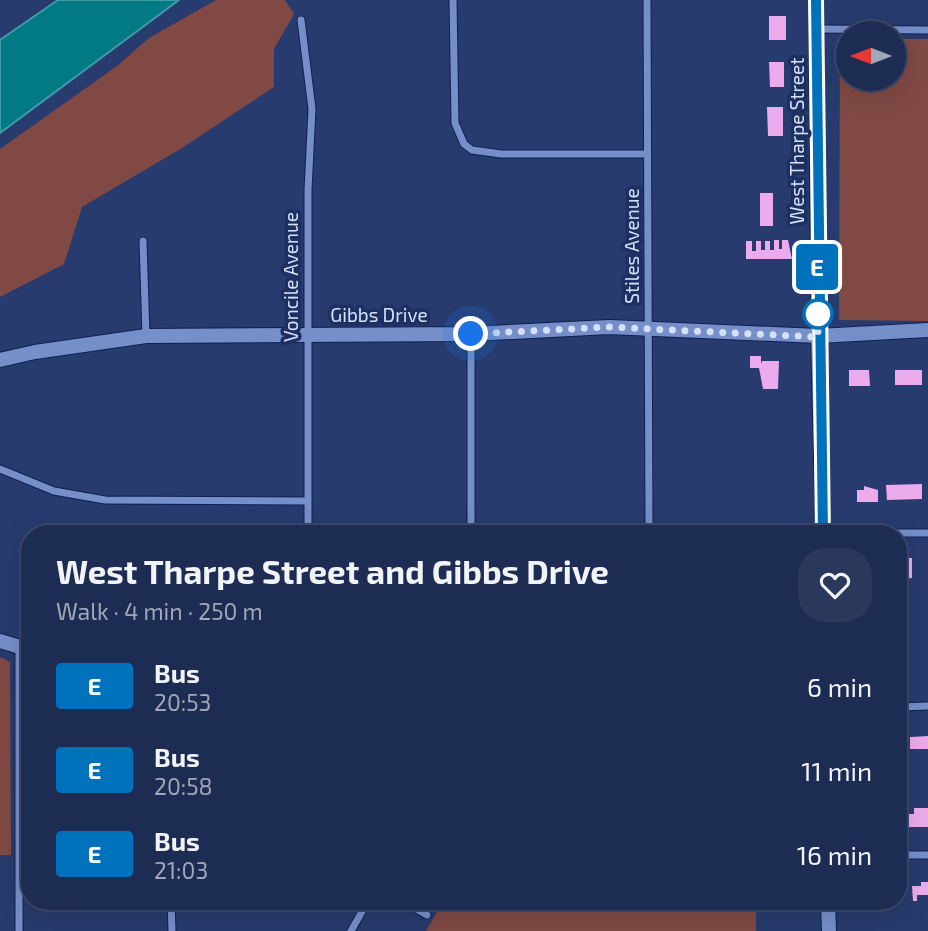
<!DOCTYPE html>
<html lang="en">
<head>
<meta charset="utf-8">
<style>
	body { margin:0; font-family:"Exo 2",sans-serif; background:#2a385c; color:#f1f3f6; height:100vh; display:flex; flex-direction:column; font-size:26px; white-space:nowrap }
	* { box-sizing:border-box; margin:0 }
	p { font-size:23px; color:#a0a7b8 }
	.icon { flex:none; width:38px; height:38px; fill:none; stroke:currentColor; stroke-width:2; stroke-linecap:round; stroke-linejoin:round }
	.map { position:relative; flex:1; overflow:hidden }
	.sheet { position:absolute; left:21px; top:525px; width:886px; height:385px; display:flex; flex-direction:column; background:#1d2c52; border-radius:28px; box-shadow:0 7px 28px #0002,0 0 0 2px #3b4869 }
	.sheet>* { flex:none }
	.badge { padding:0 14px; border-radius:5px; font-size:24px; line-height:46px }
	.needle { width:46px; rotate:270deg }
	.buttons { position:absolute; left:836px; top:21px; display:grid; gap:14px }
	.buttons a { display:grid; place-items:center; width:70px; height:70px; border-radius:50%; background:#1d2c52; box-shadow:0 7px 28px #0002,0 0 0 2px #3b4869; font-size:35px }
	.you { position:absolute; width:35px; height:35px; margin:-18px; border:5px solid #fff; border-radius:50%; background:#1a73e8; box-shadow:0 0 0 10px #1a73e833 }
	.map>.badge { position:absolute; translate:-50% -50%; box-shadow:0 0 0 4px #fff }
	.round { display:grid; place-items:center; flex:none; width:74px; height:74px; border-radius:28px; background:#2a385c }
	.summary { display:flex; align-items:center; justify-content:space-between; height:119px; padding:0 35px }
	h1 { font-size:33px; font-weight:700; line-height:52px }
	ul { padding:0; list-style:none }
	li { display:flex; align-items:center; gap:21px; height:84px; padding:0 35px }
	li div { flex:1 }
	li b { display:block; font-size:26px }
	li em { font-style:normal }
	li .badge { min-width:77px; font-weight:700; text-align:center }
	.map>svg:first-child { display:block }
	.green { fill:#804944 }
	.water { fill:#017a85; stroke:#4199a8; stroke-width:2 }
	.building { fill:#ebabec }
	.lines { fill:none; stroke-linecap:round; stroke-linejoin:round }
	.street-casing { stroke:#102051; stroke-width:9 }
	.secondary-casing { stroke:#102051; stroke-width:16 }
	.street { stroke:#768fc9; stroke-width:7 }
	.secondary { stroke:#768fc9; stroke-width:14 }
	.line-casing { stroke:#fff; stroke-width:16 }
	.line { stroke:#0072bc; stroke-width:10 }
	.walk { stroke:#d5e1fa; stroke-width:7; stroke-dasharray:0 12.6 }
	.stop-dot { fill:#fff; stroke:#0072bc; stroke-width:3.5 }
	.labels { text-anchor:middle; stroke-width:7; stroke-linejoin:round; paint-order:stroke }
	.street-label { font-size:19px; fill:#d5e1fa; stroke:#1e3062 }
</style>
</head>
<body>
<div class="map">
<svg width="928" height="931" viewBox="0 0 928 931">
	<rect width="100%" height="100%" fill="#273b6e"/>
	<!-- green -->
	<g class="green">
		<path d="M216 0H285L294 14 274 49V87L182 148 82 207 64 264 0 297V149L117 66 149 38Z"/>
		<path d="M840 38H849V79H894V39H928V321L839 320Z"/>
		<path d="M0 657 10 662 11 855H0Z"/>
		<path d="M435 901H756V931H426L437 912Z"/>
	</g>
	<!-- water -->
	<path class="water" d="M58 0H179L0 133V40Z"/>
	<!-- building -->
	<g class="building">
		<rect x="769" y="16" width="17" height="24"/>
		<path d="M769 62H784V87H770Z"/>
		<path d="M767 107H783V136H768Z"/>
		<rect x="760" y="193" width="13" height="33"/>
		<path d="M774 240H779V249H782V240H788L792 259H746V241H752V251H756V241H761V250H765V241H770V250H774Z"/>
		<path d="M750 356H761V364L762 361H779L778 389H763L759 368H750Z"/>
		<path d="M849 370H869L870 386H849Z"/>
		<rect x="895" y="370" width="27" height="15"/>
		<path d="M922 484V499L887 500 886 485Z"/>
		<path d="M864 486 878 490V502H857V490H864Z"/>
		<path d="M898 558H912V578L904 579V574H898Z"/>
		<path d="M928 736V749H910V737Z"/>
		<path d="M914 808H928V827H909V814H914Z"/>
		<path d="M921 882H928V895H917V901H913L912 886H921Z"/>
	</g>
	<g class="lines">
		<defs>
			<g id="street">
				<path d="M453 0 455 123 464 144 472 150 501 154H647"/>
				<path d="M647 0 649 534"/>
				<path d="M301 20 312 109 308 190V534"/>
				<path d="M817 29 928 30"/>
				<path d="M143 241 146 336"/>
				<path d="M0 469 54 491 105 500 307 501"/>
				<path d="M823 533H928"/>
				<path d="M471 534V334"/>
				<path d="M898 707 928 706"/>
				<path d="M898 855H928"/>
				<path d="M171 901 172 931"/>
				<path d="M402 901 427 915"/>
				<path d="M19 931V647"/>
				<path d="M351 931 368 901"/>
			</g>
			<g id="secondary">
				<path d="M816 0 818 336 823 534"/>
				<path d="M0 360 35 352 146 336 471 334 609 327 818 336 928 330"/>
				<path d="M0 641 30 650"/>
				<path d="M828 901 829 931"/>
			</g>
		</defs>
		<!-- street casing -->
		<use href="#street" class="street-casing"/>
		<!-- secondary casing -->
		<use href="#secondary" class="secondary-casing"/>
		<!-- street -->
		<use href="#street" class="street"/>
		<!-- secondary -->
		<use href="#secondary" class="secondary"/>
	</g>
	<g class="lines">
		<defs>
			<path id="line" d="M816 0 823 534"/>
		</defs>
		<!-- line casing -->
		<use href="#line" class="line-casing"/>
		<!-- line -->
		<use href="#line" class="line"/>
		<!-- walk -->
		<path class="walk" d="M471 334 609 327 818 337V314"/>
	</g>
	<!-- markers -->
	<circle class="stop-dot" cx="818" cy="314" r="14"/>
	<g class="labels">
		<!-- street labels -->
		<g class="street-label">
			<text transform="translate(797 141) rotate(-90)" y="7">West Tharpe Street</text>
			<text transform="translate(632 246) rotate(-90)" y="7">Stiles Avenue</text>
			<text transform="translate(291 277) rotate(-90)" y="7">Voncile Avenue</text>
			<text x="379" y="322">Gibbs Drive</text>
		</g>
	</g>
</svg>
<div class="buttons">
<a><svg class="needle" viewBox="-14 -14 28 28"><path d="M0-13l5 13h-10z" fill="#e53935"/><path d="M0 13l5-13h-10z" fill="#a0a7b8"/></svg></a>
</div>
<div class="you" style="left:471px;top:334px"></div>
<b class="badge" style="left:817px;top:267px;background:#0072bc;color:#fff">E</b>
<section class="sheet">
<div class="summary"><div><h1>West Tharpe Street and Gibbs Drive</h1><p>Walk · 4 min · 250 m</p></div><a class="round"><svg class="icon" aria-label="heart" viewBox="0 0 24 24"><path d="M12 20l-8-8c-3-5 5-10 8-4 3-6 11-1 8 4z"/></svg></a></div>
<ul>
<li><span class="badge" style="background:#0072bc;color:#fff">E</span><div><b>Bus</b><p>20:53</p></div><em>6 min</em></li>
<li><span class="badge" style="background:#0072bc;color:#fff">E</span><div><b>Bus</b><p>20:58</p></div><em>11 min</em></li>
<li><span class="badge" style="background:#0072bc;color:#fff">E</span><div><b>Bus</b><p>21:03</p></div><em>16 min</em></li>
</ul>
</section>
</div>
</body>
</html>
